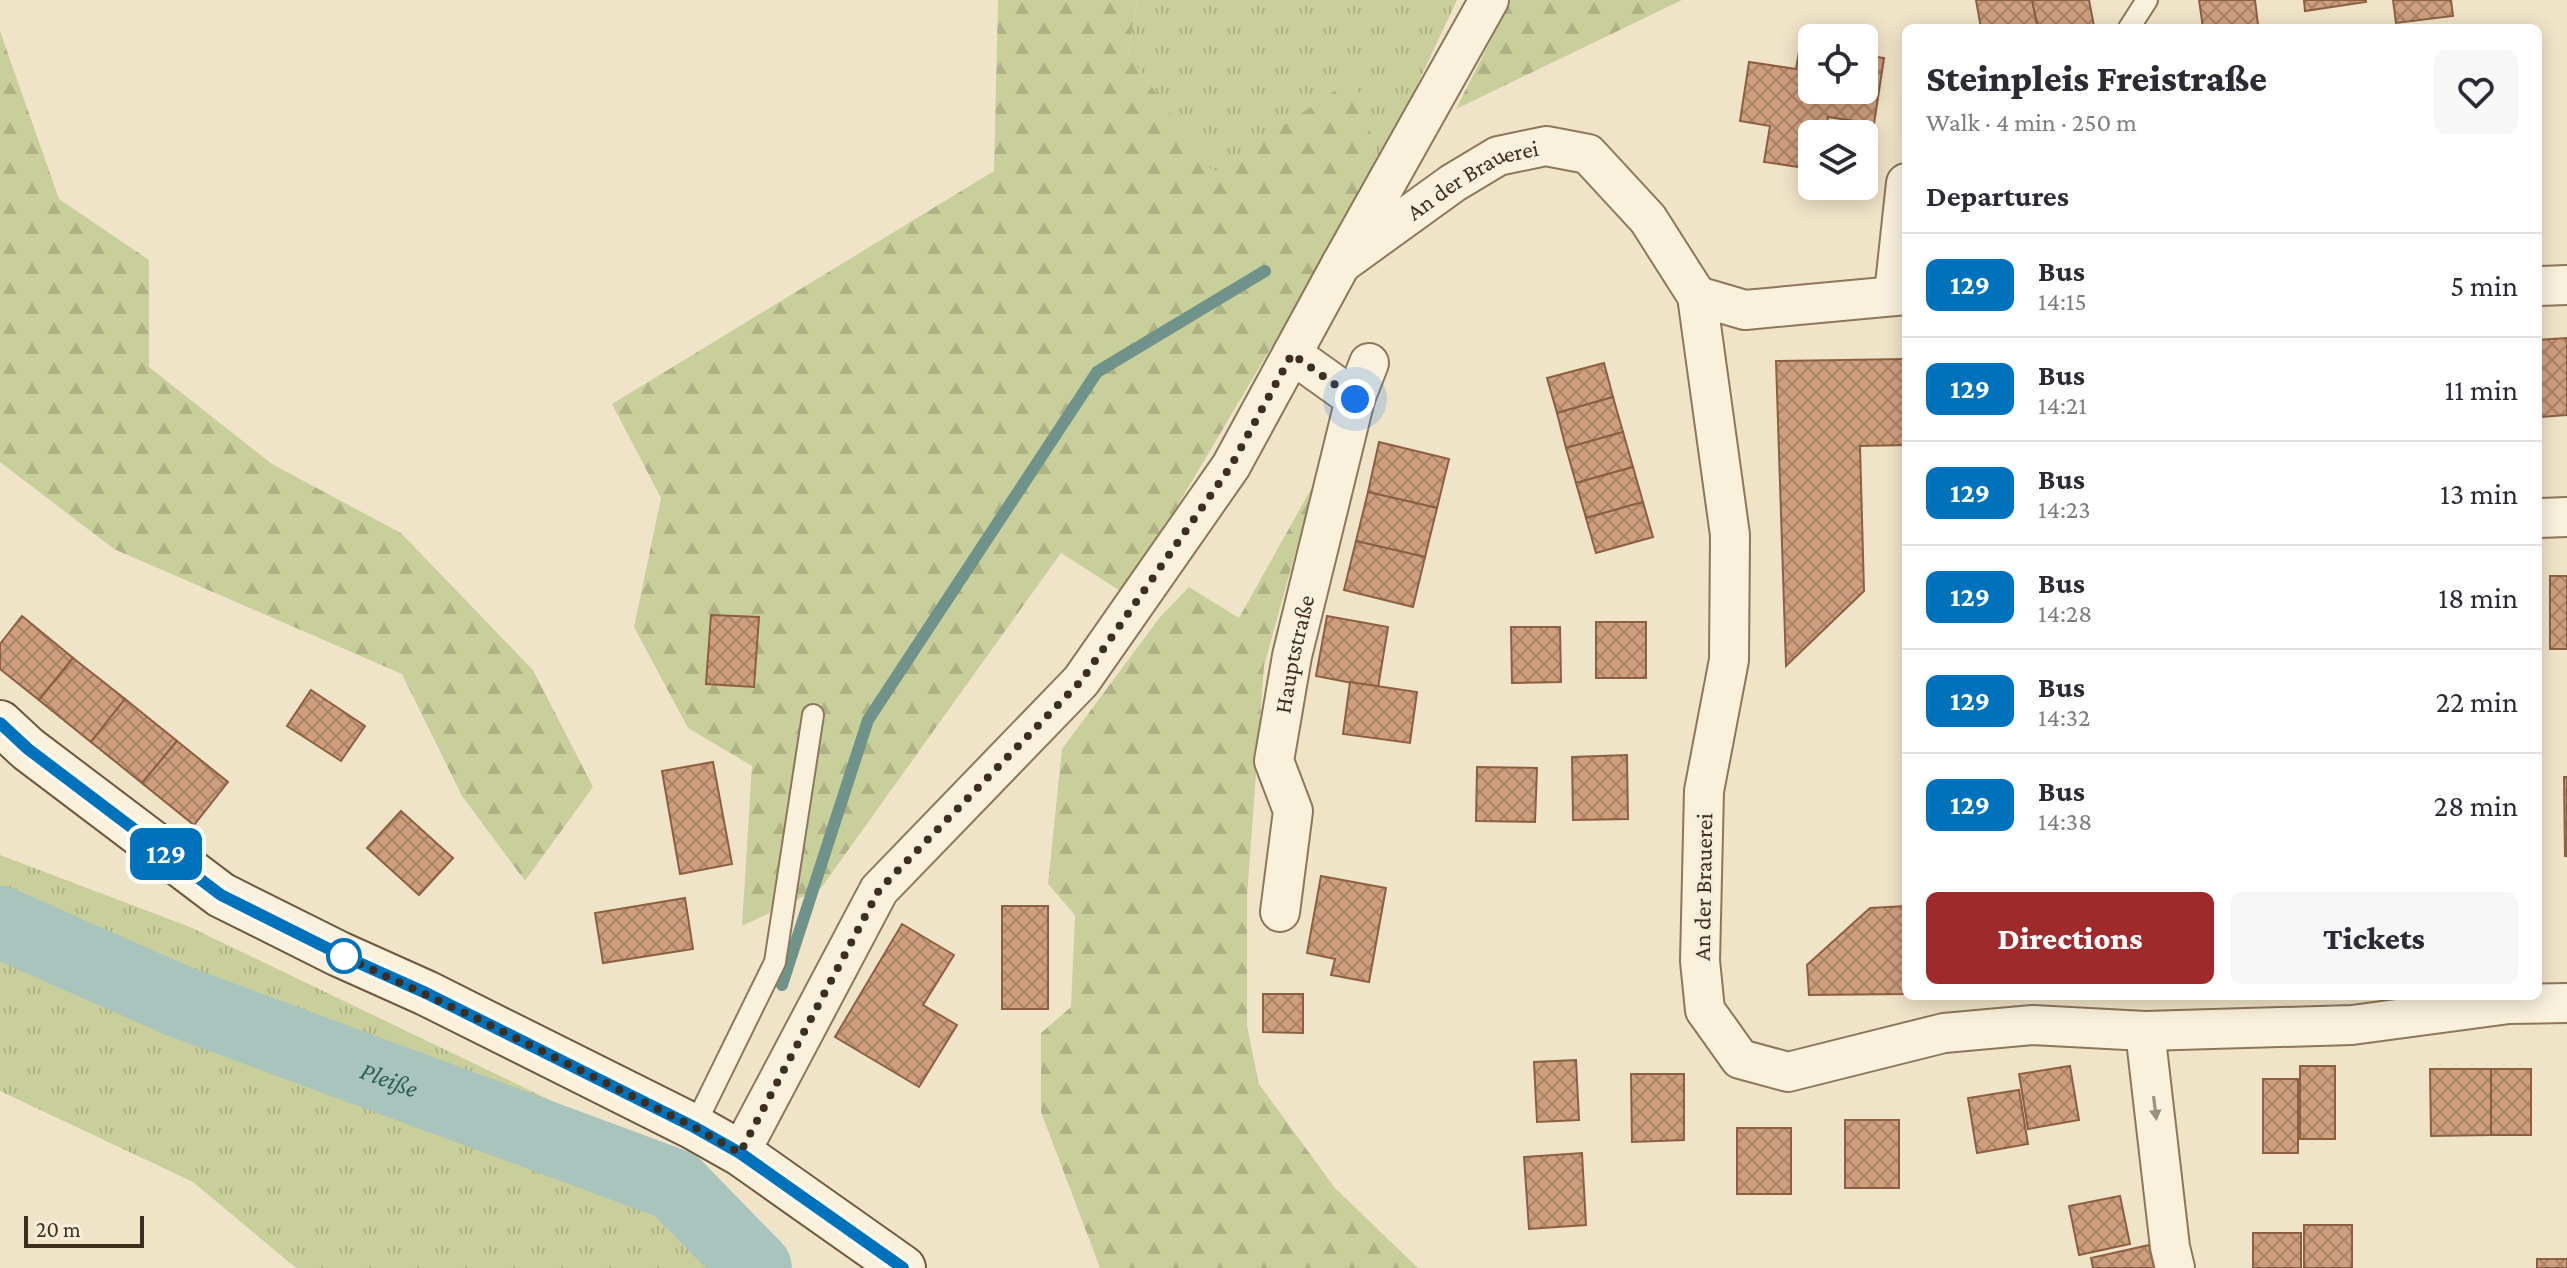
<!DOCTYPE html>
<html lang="en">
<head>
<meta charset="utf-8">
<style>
	body { margin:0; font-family:"Crimson Pro",serif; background:#f7f7f7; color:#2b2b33; height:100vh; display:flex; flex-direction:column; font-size:30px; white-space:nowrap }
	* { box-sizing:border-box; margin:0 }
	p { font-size:26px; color:#7c7c81 }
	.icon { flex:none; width:44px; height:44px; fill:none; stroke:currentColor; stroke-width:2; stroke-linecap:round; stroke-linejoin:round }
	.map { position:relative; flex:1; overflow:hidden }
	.panel { position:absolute; left:1902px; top:24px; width:640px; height:976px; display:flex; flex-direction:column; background:#fff; border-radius:12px; box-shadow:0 4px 20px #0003 }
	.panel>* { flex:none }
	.badge { padding:0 16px; border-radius:12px; font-size:28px; line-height:52px }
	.buttons { position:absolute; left:1798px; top:24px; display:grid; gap:16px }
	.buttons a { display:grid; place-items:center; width:80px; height:80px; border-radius:12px; background:#fff; box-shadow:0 4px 20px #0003; font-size:40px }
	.scale { position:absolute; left:24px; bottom:20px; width:120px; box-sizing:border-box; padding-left:8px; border:4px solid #3d2e20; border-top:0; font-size:22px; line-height:28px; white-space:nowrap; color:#3d2e20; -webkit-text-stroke:6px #f7eed8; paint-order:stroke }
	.you { position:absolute; width:40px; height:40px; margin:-20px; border:6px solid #fff; border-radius:50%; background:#1a73e8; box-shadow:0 0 0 12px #1a73e833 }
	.map>.badge { position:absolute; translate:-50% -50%; box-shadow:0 0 0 4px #fff }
	h2 { padding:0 24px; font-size:30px; line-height:72px }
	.round { display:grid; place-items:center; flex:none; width:84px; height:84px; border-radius:12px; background:#f7f7f7 }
	.overview { display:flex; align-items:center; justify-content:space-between; height:136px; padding:0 24px }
	h1 { font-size:38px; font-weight:800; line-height:60px }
	.action { display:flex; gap:16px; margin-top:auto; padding:16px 24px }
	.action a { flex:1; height:92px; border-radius:12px; background:#9e2a2b; color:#fff; font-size:32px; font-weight:800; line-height:92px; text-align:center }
	.action a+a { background:#f7f7f7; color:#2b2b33 }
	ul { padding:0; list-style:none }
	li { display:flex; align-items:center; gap:24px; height:104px; padding:0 24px; border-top:2px solid #e1e1e2 }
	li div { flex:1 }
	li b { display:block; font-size:30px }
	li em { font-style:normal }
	li .badge { min-width:88px; font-weight:700; text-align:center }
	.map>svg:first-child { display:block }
	.grass { fill:url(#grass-tufts) }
	.forest { fill:url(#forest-firs) }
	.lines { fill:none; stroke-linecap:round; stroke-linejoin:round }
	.stream { stroke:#6f938a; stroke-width:12 }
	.river { stroke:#a9c4bc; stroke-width:72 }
	.building { fill:url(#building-cross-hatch); stroke:#8d5f41; stroke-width:2 }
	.service-casing { stroke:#8d765c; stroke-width:24 }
	.minor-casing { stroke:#8d765c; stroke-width:42 }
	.secondary-casing { stroke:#6f573f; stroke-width:48 }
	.service { stroke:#faf1dc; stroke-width:20 }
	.minor { stroke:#faf1dc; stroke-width:38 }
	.secondary { stroke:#faf1dc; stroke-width:44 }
	.oneway { fill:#9c907e }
	.line-casing { stroke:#fff; stroke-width:18 }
	.line { stroke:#0072bc; stroke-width:12 }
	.walk { stroke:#3d2e20; stroke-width:8; stroke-dasharray:0 14.4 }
	.stop-dot { fill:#fff; stroke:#0072bc; stroke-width:4 }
	.labels { text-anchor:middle; stroke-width:6; stroke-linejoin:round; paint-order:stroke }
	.street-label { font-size:24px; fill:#3d2e20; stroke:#f7eed8 }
	.water-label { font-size:26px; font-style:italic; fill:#2f5d5a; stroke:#f7eed8 }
</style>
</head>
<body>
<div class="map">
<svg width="2567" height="1268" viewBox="0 0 2567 1268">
	<defs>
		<pattern id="grass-tufts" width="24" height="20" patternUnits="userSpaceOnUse" patternTransform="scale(2)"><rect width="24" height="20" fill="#c9cf9b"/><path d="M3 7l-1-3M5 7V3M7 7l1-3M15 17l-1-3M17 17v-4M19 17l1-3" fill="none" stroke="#aeb285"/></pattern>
		<pattern id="forest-firs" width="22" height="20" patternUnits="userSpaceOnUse" patternTransform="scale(2)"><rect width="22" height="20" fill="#c9cf9b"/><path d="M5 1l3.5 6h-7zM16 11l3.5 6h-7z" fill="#aeb285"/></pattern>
		<pattern id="building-cross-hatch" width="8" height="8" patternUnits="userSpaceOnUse" patternTransform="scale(2)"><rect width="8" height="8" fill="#cf9f7d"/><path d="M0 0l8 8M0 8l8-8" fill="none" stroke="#a98266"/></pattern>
	</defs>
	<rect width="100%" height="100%" fill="#f0e4c8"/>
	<!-- grass -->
	<g class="grass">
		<path d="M1137 0H1457L1380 164 1354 79 1213 173 1128 54Z"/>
		<path d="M0 855 190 927 552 1101 703 1186 790 1268H296L193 1182 0 1091Z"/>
	</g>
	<!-- forest -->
	<g class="forest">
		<path d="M998 0H1137L1128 54 1213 172 1354 78 1380 164 1125 594 1061 553 821 888 742 926 752 766 688 728 634 627 661 498 612 404 994 171Z"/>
		<path d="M1511 0H1682L1456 109Z"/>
		<path d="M0 31 59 199 149 260V367L272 464 401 533 533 670 593 787 525 881 462 796 402 674 114 549 0 462Z"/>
		<path d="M1315 482 1264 666 1247 896V1026L1259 1084 1334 1187 1418 1268H1100L1041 1112V1033L1071 1007 1075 915 1048 884 1062 749 1160 617 1189 587 1239 618Z"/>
	</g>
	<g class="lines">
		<!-- stream -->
		<path class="stream" d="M782 985 868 720 1097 372 1265 271"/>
		<!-- river -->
		<path class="river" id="s1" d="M0 922 178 1001 675 1185 756 1268"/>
	</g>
	<!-- building -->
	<g class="building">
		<path d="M1976 0H2032L2038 28H1981Z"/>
		<path d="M2032 0H2089L2094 26 2038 28Z"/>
		<path d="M2199 0H2255L2258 25 2235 28H2203Z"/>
		<path d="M2304 0H2366V2L2305 11Z"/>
		<path d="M2393 0H2451L2453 16 2396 23Z"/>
		<path d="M1800 46 1812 47V90H1864V55L1884 58 1874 124 1828 117 1826 134H1812V169L1764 162 1770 126 1740 121 1749 62 1796 69Z"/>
		<path d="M2567 338V415L2541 417 2538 340Z"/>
		<path d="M1906 359V445L1860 446 1864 591 1786 666 1776 361Z"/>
		<path d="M1604 363 1613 397 1557 413 1547 378Z"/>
		<path d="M1613 397 1623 432 1566 448 1557 413Z"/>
		<path d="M1623 432 1633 467 1576 483 1566 448Z"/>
		<path d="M1379 442 1449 459 1437 508 1368 492Z"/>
		<path d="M1633 467 1643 502 1586 518 1576 483Z"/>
		<path d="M1368 492 1437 508 1425 557 1356 541Z"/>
		<path d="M1643 502 1653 537 1596 553 1586 518Z"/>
		<path d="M1356 541 1425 557 1413 607 1344 590Z"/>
		<rect x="2550" y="576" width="17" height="73"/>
		<path d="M711 615 759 617 754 687 706 684Z"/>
		<path d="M22 616 73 658 39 700 0 669V644Z"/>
		<path d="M1327 616 1388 627 1378 688 1316 676Z"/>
		<rect x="1596" y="622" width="50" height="56"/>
		<path d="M1511 627H1560L1561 682 1512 683Z"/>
		<path d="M73 658 125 699 91 742 39 700Z"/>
		<path d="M1350 682 1417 692 1410 743 1343 734Z"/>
		<path d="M311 690 365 726 341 761 287 726Z"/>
		<path d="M125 699 177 741 142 783 91 742Z"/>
		<path d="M177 741 228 782 194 825 142 783Z"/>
		<path d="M1627 755 1628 819 1573 820 1572 757Z"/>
		<path d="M713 762 732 864 680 874 662 771Z"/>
		<path d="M1477 767 1537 768 1535 822 1476 821Z"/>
		<path d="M2564 777H2567V856H2565Z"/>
		<path d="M401 811 453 858 419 895 367 848Z"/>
		<path d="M1321 876 1386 888 1369 982 1331 975 1335 959 1307 953Z"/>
		<path d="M685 898 693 949 603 963 595 913Z"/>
		<rect x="1002" y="906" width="46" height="103"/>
		<path d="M1906 906V994L1809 995 1807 965 1870 908Z"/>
		<path d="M902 924 954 955 923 1005 957 1025 919 1087 835 1037Z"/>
		<path d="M1263 994H1303V1033L1263 1032Z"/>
		<path d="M1576 1060 1579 1120 1537 1122 1534 1062Z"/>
		<path d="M2070 1066 2079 1120 2028 1129 2019 1074Z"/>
		<rect x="2300" y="1066" width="35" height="73"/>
		<path d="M2430 1069H2491V1135L2431 1136Z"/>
		<rect x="2491" y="1069" width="40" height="66"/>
		<path d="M1631 1074H1684V1140L1632 1142Z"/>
		<rect x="2263" y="1079" width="35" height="74"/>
		<path d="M2019 1090 2028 1144 1977 1153 1968 1098Z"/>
		<rect x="1845" y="1120" width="54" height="68"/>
		<rect x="1737" y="1128" width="54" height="66"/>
		<path d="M1582 1153 1586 1225 1529 1229 1524 1157Z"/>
		<path d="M2120 1196 2130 1244 2079 1255 2069 1206Z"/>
		<rect x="2304" y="1225" width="48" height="43"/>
		<rect x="2253" y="1233" width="48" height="35"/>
		<path d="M2149 1245 2154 1268H2093L2091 1258Z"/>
		<rect x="2537" y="1259" width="30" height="9"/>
	</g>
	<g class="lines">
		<defs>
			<g id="service">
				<path d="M2129 28 2147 0"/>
				<path d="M694 1127 775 962 813 715"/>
			</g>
			<g id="minor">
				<path id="s2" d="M1341 264 1453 183 1498 156 1546 146 1588 154 1648 219 1697 296 1730 535 1729 660 1704 791 1700 961 1705 1010 1740 1059 1788 1072 1944 1033 2033 1025 2145 1031 2352 1025 2509 1004 2567 1003"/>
				<path d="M2538 286 2567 285"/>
				<path d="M1894 294 1906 183"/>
				<path d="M1697 296 1745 310 1906 295"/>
				<path d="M1292 354 1355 399"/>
				<path d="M2538 518 2567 517"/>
				<path id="s3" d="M1280 912 1293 811 1274 761 1292 656 1355 399 1369 363"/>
				<path d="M2145 1031 2170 1247 2175 1268"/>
				<path d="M740 1153 879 890 1081 681 1231 466 1341 264 1489 0"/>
			</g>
			<path id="secondary" d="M0 723 28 749 221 895 339 954 426 993 694 1127 740 1153 903 1268"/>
		</defs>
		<!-- service casing -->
		<use href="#service" class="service-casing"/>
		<!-- minor casing -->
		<use href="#minor" class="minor-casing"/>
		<!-- secondary casing -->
		<use href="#secondary" class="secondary-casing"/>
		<!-- service -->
		<use href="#service" class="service"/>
		<!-- minor -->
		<use href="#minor" class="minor"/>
		<!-- secondary -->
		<use href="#secondary" class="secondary"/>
	</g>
	<!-- one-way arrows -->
	<defs><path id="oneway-solid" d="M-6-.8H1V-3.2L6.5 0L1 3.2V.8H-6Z" transform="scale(2)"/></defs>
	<use class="oneway" href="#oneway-solid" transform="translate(2155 1108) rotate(83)"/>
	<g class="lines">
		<defs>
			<path id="line" d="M0 723 28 749 221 895 339 954 426 993 694 1127 740 1153 903 1268"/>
		</defs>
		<!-- line casing -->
		<use href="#line" class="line-casing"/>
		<!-- line -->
		<use href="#line" class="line"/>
		<!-- walk -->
		<path class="walk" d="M344 956 339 954 480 1020 694 1127 740 1153 879 890 1081 681 1231 466 1292 354 1355 399"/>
	</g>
	<!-- markers -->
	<circle class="stop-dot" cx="344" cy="956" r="16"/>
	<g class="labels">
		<!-- street labels -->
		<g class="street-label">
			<text dy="8" stroke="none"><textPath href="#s2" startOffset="158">An der Brauerei</textPath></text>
			<text dy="8" stroke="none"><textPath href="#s3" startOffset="264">Hauptstraße</textPath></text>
			<text transform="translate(1703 887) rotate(-89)" y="8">An der Brauerei</text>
		</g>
		<!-- water labels -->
		<g class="water-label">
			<text dy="9" stroke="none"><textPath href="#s1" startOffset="420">Pleiße</textPath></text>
		</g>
	</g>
</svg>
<div class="buttons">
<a><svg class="icon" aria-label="locate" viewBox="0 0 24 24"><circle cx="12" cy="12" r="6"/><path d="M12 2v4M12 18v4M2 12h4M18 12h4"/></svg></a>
<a><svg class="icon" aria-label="layers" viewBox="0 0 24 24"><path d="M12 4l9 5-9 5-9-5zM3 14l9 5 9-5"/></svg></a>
</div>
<div class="scale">20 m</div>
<div class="you" style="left:1355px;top:399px"></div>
<b class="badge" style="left:166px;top:854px;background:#0072bc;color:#fff">129</b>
<section class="panel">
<div class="overview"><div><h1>Steinpleis Freistraße</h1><p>Walk · 4 min · 250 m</p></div><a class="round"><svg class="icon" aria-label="heart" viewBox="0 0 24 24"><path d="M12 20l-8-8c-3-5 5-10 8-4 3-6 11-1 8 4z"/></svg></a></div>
<h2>Departures</h2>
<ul>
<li><span class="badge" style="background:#0072bc;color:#fff">129</span><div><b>Bus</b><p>14:15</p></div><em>5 min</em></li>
<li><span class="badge" style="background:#0072bc;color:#fff">129</span><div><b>Bus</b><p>14:21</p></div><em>11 min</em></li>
<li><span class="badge" style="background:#0072bc;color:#fff">129</span><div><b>Bus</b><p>14:23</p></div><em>13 min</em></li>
<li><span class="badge" style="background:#0072bc;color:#fff">129</span><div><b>Bus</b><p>14:28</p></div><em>18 min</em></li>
<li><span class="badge" style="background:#0072bc;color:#fff">129</span><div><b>Bus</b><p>14:32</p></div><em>22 min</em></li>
<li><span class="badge" style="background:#0072bc;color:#fff">129</span><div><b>Bus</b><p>14:38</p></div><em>28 min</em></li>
</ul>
<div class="action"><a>Directions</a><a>Tickets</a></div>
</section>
</div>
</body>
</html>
